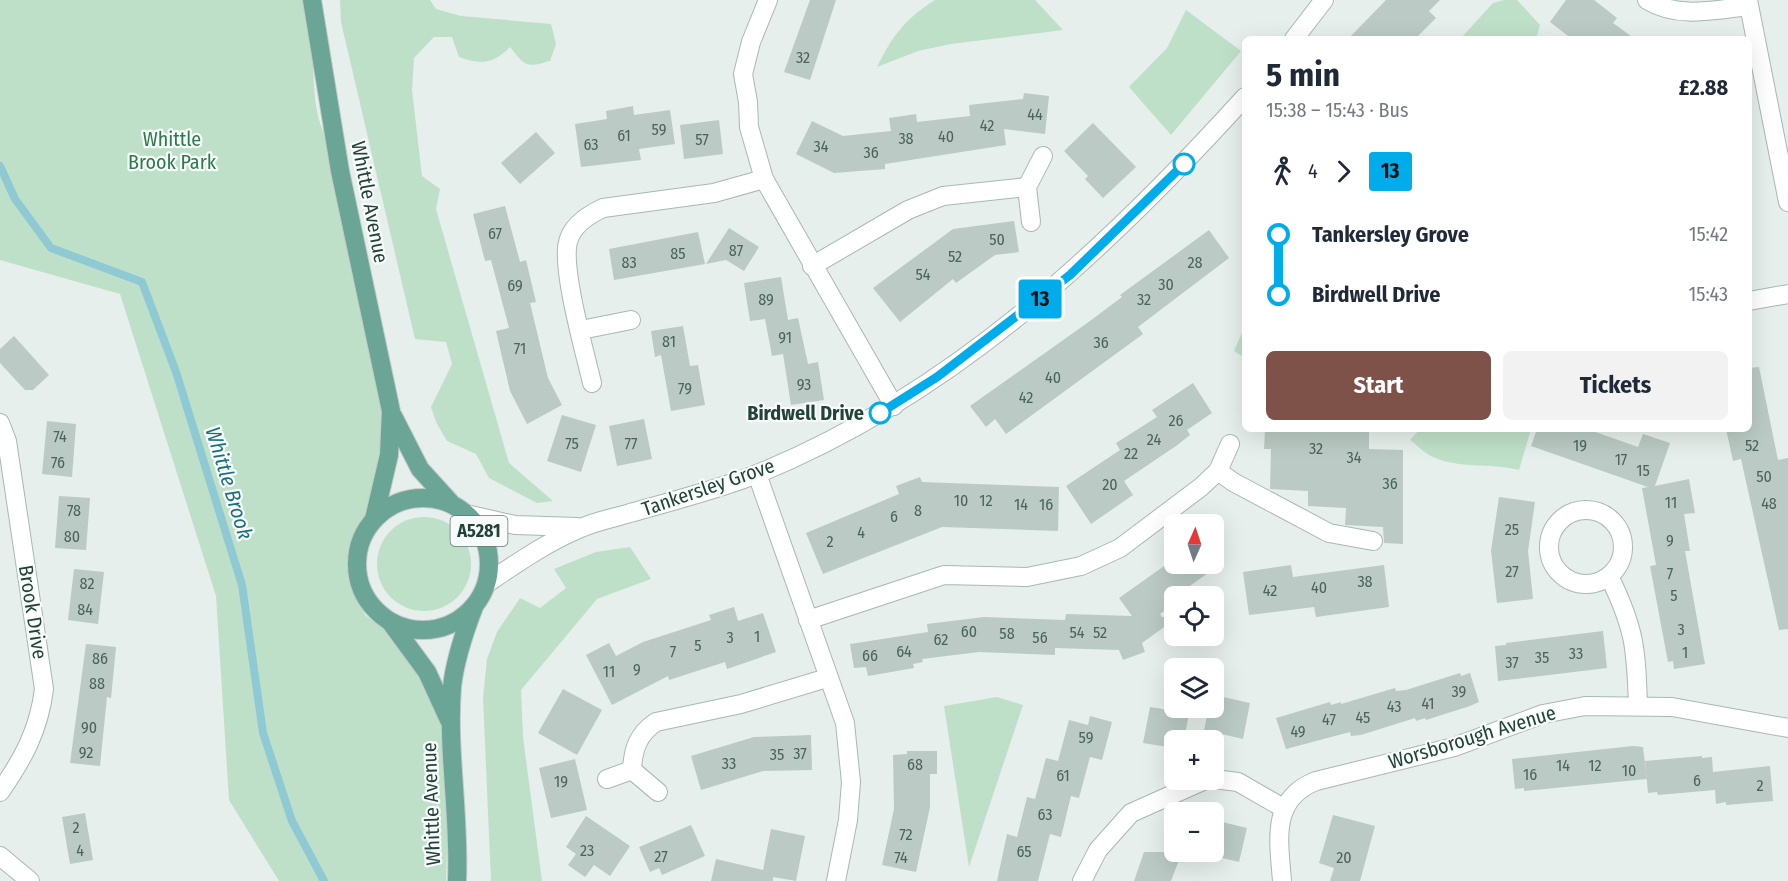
<!DOCTYPE html>
<html lang="en">
<head>
<meta charset="utf-8">
<style>
	body { margin:0; font-family:"Fira Sans Condensed",sans-serif; background:#f2f2f3; color:#1f2937; height:100vh; display:flex; flex-direction:column; font-size:22px; white-space:nowrap }
	* { box-sizing:border-box; margin:0 }
	p { font-size:20px; color:#747a83 }
	.icon { flex:none; width:33px; height:33px; fill:none; stroke:currentColor; stroke-width:2; stroke-linecap:round; stroke-linejoin:round }
	.map { position:relative; flex:1; overflow:hidden }
	.details { position:absolute; left:1242px; top:36px; width:510px; height:396px; display:flex; flex-direction:column; background:#fff; border-radius:9px; box-shadow:0 6px 24px #0002 }
	.details>* { flex:none }
	.badge { padding:0 12px; border-radius:4px; font-size:21px; line-height:39px }
	.needle { width:39px; rotate:3deg }
	.tools { position:absolute; left:1164px; top:514px; display:grid; gap:12px }
	.tools a { display:grid; place-items:center; width:60px; height:60px; border-radius:9px; background:#fff; box-shadow:0 6px 24px #0002; font-size:30px }
	.map>.badge { position:absolute; translate:-50% -50%; box-shadow:0 0 0 3px #fff }
	.legs { display:flex; align-items:center; gap:9px; height:66px; padding:0 24px; font-size:20px }
	.legs p { margin-inline-start:auto }
	.summary { display:flex; align-items:center; justify-content:space-between; height:102px; padding:0 24px }
	h1 { font-size:33px; font-weight:700; line-height:45px }
	.action { display:flex; gap:12px; margin-top:auto; padding:12px 24px }
	.action a { flex:1; height:69px; border-radius:9px; background:#7f5249; color:#fff; font-size:24px; font-weight:700; line-height:69px; text-align:center }
	.action a+a { background:#f2f2f3; color:#1f2937 }
	ul { padding:0 24px; list-style:none }
	li { display:flex; align-items:center; gap:21px; height:60px; font-size:22px }
	li i { display:grid; place-items:center; width:9px; height:100%; margin:0 8px; background:currentColor }
	li i::after { content:''; width:15px; height:15px; margin:-8px; border:4px solid; border-radius:50%; background:#fff }
	li p { margin-inline-start:auto }
	li:first-child i { background:linear-gradient(#0000 50%,currentColor 0) }
	li:last-child i { background:linear-gradient(currentColor 50%,#0000 0) }
	.map>svg:first-child { display:block }
	.green { fill:#bfe0c8 }
	.lines { fill:none; stroke-linecap:round; stroke-linejoin:round }
	.stream { stroke:#8ec9d4; stroke-width:8 }
	.building { fill:#bbcac4 }
	.minor-casing { stroke:#a8b8b2; stroke-width:20 }
	.tertiary-casing { stroke:#a8b8b2; stroke-width:20 }
	.primary-casing { stroke:#c2cac8; stroke-width:20 }
	.minor { stroke:#fff; stroke-width:18 }
	.tertiary { stroke:#fff; stroke-width:18 }
	.primary { stroke:#6aa596; stroke-width:18 }
	.line-1-casing { stroke:#fff; stroke-width:14 }
	.line-1 { stroke:#00ace9; stroke-width:9 }
	.stop-1-dot { fill:#fff; stroke:#00ace9; stroke-width:3 }
	.labels { text-anchor:middle; stroke-width:4.5; stroke-linejoin:round; paint-order:stroke }
	.number-label { font-size:16px; fill:#4a645c }
	.shield { fill:#f7fbf9; stroke:#637a73; stroke-width:1.5 }
	.shield-label { font-size:18px; font-weight:bold; fill:#24423a }
	.park-label { font-size:20px; fill:#2d7a4b; stroke:#f7fbf9 }
	.street-label { font-size:20px; fill:#24423a; stroke:#f7fbf9 }
	.stop-label { font-size:20px; font-weight:bold; fill:#24423a; stroke:#f7fbf9; text-anchor:end }
	.water-label { font-size:21px; font-style:italic; fill:#1c6f80; stroke:#f7fbf9 }
</style>
</head>
<body>
<div class="map">
<svg width="1788" height="881" viewBox="0 0 1788 881">
	<rect width="100%" height="100%" fill="#e6efeb"/>
	<!-- green -->
	<g class="green">
		<path d="M0 0H303C306 20 312 41 313 61 314 87 314 116 327 139L380 401 383 427 375 527 358 577 353 581 365 615 387 631 452 719 446 881H279L229 800 216 596 120 294 0 260Z"/>
		<path d="M340 0H430L436 9 461 16 551 24 556 44 550 61C526 68 525 66 510 47 494 64 480 65 459 57L452 37H434L414 58 412 90 422 176 440 189 436 209 509 463 553 501 537 503 489 478 476 454 447 441 436 422 431 407 452 364 446 342 415 339 341 22Z"/>
		<path d="M935 0H1035L1063 30 951 44 918 51 877 67C893 35 905 19 935 0Z"/>
		<path d="M1504 0H1517L1540 25 1536 39H1460L1493 3Z"/>
		<path d="M1186 10 1241 51 1171 135 1129 87 1167 48Z"/>
		<path d="M1245 326V358L1234 351Z"/>
		<path d="M1420 429H1531L1519 470C1490 462 1456 470 1429 455 1422 451 1416 444 1410 440Z"/>
		<circle cx="424" cy="564" r="47"/>
		<path d="M630 547 651 579 597 599 521 690 523 737 542 881H491L483 698 487 659 497 632 520 598 540 608 566 588 554 569 596 552Z"/>
		<path d="M997 697 1023 705 969 867 944 706Z"/>
	</g>
	<g class="lines">
		<!-- stream -->
		<path class="stream" d="M0 166 15 199 51 248 142 282 176 372 242 585 263 733 292 821 324 881"/>
	</g>
	<!-- building -->
	<g class="building">
		<path d="M810 0H836L810 80 784 72Z"/>
		<path d="M1386 0H1440L1429 11 1436 18 1415 39H1348Z"/>
		<path d="M1566 0H1594L1617 18 1613 23 1635 39H1572L1550 22Z"/>
		<path d="M1024 93 1049 96 1045 134 1004 129 1006 145 885 164V169L834 173 796 154 812 121 843 136 891 131 889 118 916 114 917 122 970 116 969 105 1023 99Z"/>
		<path d="M633 106 634 115 670 110 675 144 639 149 641 160 581 167 575 124 607 119 606 111Z"/>
		<path d="M719 120 723 154 684 159 680 125Z"/>
		<path d="M1093 123 1136 167 1103 198 1085 179 1088 176 1064 151Z"/>
		<path d="M536 132 555 153 520 184 501 163Z"/>
		<path d="M505 206 520 262 526 260 536 302 530 303 548 378 562 405 527 424 510 391 496 331 509 328 491 260 485 261 473 214Z"/>
		<path d="M1014 221 1019 252 995 255 956 283 953 279 900 322 873 288 953 229Z"/>
		<path d="M729 228 759 247 744 271 726 260 706 264Z"/>
		<path d="M1209 230 1229 258 1138 327 1143 334 1006 434 995 419 986 427 970 406 1090 321 1122 297 1120 295Z"/>
		<path d="M698 232 705 264 614 280 609 249Z"/>
		<path d="M781 277 788 320 798 318 808 364 818 362 824 400 791 405 783 354 772 356 765 319 750 321 744 283Z"/>
		<path d="M683 326 690 366 698 365 705 405 671 411 661 355 655 357 651 331Z"/>
		<path d="M14 336 49 375 33 390H25L0 363V349Z"/>
		<path d="M1759 367 1778 460 1788 458V629L1779 630 1741 459 1733 461 1726 429H1749V368Z"/>
		<path d="M1193 383 1212 413 1187 430 1190 435 1176 446 1124 481 1133 495 1091 524 1066 486 1120 450 1116 443 1157 417 1152 410Z"/>
		<path d="M562 415 596 425 581 472 547 461Z"/>
		<path d="M644 419 652 459 617 466 609 426Z"/>
		<path d="M47 421 76 424 72 477 42 474Z"/>
		<path d="M1265 429 1369 430V449L1403 450V544L1384 543 1383 527 1345 525 1346 508 1308 506V491L1270 489 1271 449H1264Z"/>
		<path d="M1537 429H1587L1638 447 1643 434 1670 443 1655 486 1689 479 1695 513 1684 514 1690 551H1685L1705 664 1674 669 1673 661 1668 662 1650 566 1656 565 1642 488 1648 487 1531 446Z"/>
		<path d="M920 477 922 482 1059 487 1058 531 942 527 823 574 806 533 899 494 896 486Z"/>
		<path d="M59 496 90 498 86 550 55 548Z"/>
		<path d="M1499 497 1535 502 1528 551 1533 599 1497 603 1491 551Z"/>
		<path d="M1174 559V564H1221L1174 597V604L1160 614 1162 617 1174 618V620L1142 643 1145 652 1123 660 1119 650 1055 648V655L979 652 922 659 923 662 913 664 914 668 868 676 866 667 854 668 850 644 928 632 927 624 984 617 1065 620 1066 614 1132 616 1119 598Z"/>
		<path d="M1291 565 1293 577 1384 565 1389 607 1316 617 1314 607 1249 615 1243 572Z"/>
		<path d="M74 569 104 572 98 624 68 620Z"/>
		<path d="M734 607 738 621 763 613 776 652 727 669 725 662 669 680 668 676 612 705 586 655 609 643 616 656 643 642 711 620 709 615Z"/>
		<path d="M1603 631 1607 668 1498 681 1495 646 1506 645V643Z"/>
		<path d="M86 644 116 647 111 698 107 697 100 766 70 763Z"/>
		<path d="M1460 673 1461 676 1470 673 1479 702 1470 706 1426 720 1425 718 1416 721 1415 718 1361 735 1351 736 1350 732 1286 749 1276 718 1330 702 1331 705 1341 702V704L1395 688 1396 691 1406 690Z"/>
		<path d="M563 689 602 710 577 755 538 733Z"/>
		<path d="M1214 695 1250 703 1243 739 1204 730 1209 708H1214Z"/>
		<path d="M1150 707 1189 713 1184 741H1174V748L1143 743Z"/>
		<path d="M1090 716 1112 722 1102 760 1090 757 1079 798 1071 796 1061 837 1050 834 1038 881H997L1007 834 1017 837 1027 797 1035 799 1046 758 1058 761 1069 720 1088 725Z"/>
		<path d="M811 735 812 770 763 771 701 790 691 756 754 737Z"/>
		<path d="M1633 746 1643 747 1647 779 1524 791V788L1515 789 1512 759Z"/>
		<path d="M907 751H937V774H930V807L916 872 882 865 894 809 893 755 907 754Z"/>
		<path d="M1702 756V758L1712 757 1713 772 1770 766 1773 801 1726 805V802L1716 804 1715 790 1658 795 1657 792 1648 793 1645 761Z"/>
		<path d="M575 759 587 810 551 818 539 768Z"/>
		<path d="M85 813 93 860 70 864 62 817Z"/>
		<path d="M1333 815 1375 826 1360 881H1330L1334 868 1319 863Z"/>
		<path d="M586 816 630 846 610 876 594 865 585 877 568 865 576 854 566 847Z"/>
		<path d="M1214 820 1247 828 1239 862 1214 856Z"/>
		<path d="M691 825 705 856 662 875 659 868 650 872 639 847Z"/>
		<path d="M771 829 805 836 796 881 773 877V881H711L716 859 763 870Z"/>
		<path d="M1144 852H1182L1171 881H1134Z"/>
	</g>
	<g class="lines">
		<defs>
			<g id="minor">
				<path d="M768 0 751 42 743 74 748 102 749 127 764 179 894 406"/>
				<path d="M1647 0C1678 19 1715 10 1749 6"/>
				<path d="M1748 0 1788 202"/>
				<path d="M1031 222 1027 187 1043 156"/>
				<path d="M812 266 908 210 943 196 1027 187"/>
				<path d="M1749 301 1788 294"/>
				<path d="M581 330 631 320"/>
				<path d="M592 383C585 353 561 268 568 242 572 225 588 215 603 208L714 193 764 179"/>
				<path d="M0 423 7 441 44 689C39 730 23 759 0 792"/>
				<path d="M1230 444 1218 471 1233 482 1329 533 1373 541"/>
				<path d="M757 474 845 723 851 782 848 820 836 881"/>
				<circle cx="1586" cy="547" r="37"/>
				<path d="M1609 576C1635 629 1636 648 1638 705"/>
				<path d="M808 620 944 575 1027 577 1081 566 1120 548 1201 487 1218 471"/>
				<path d="M632 770C633 749 638 734 656 722L741 704 827 678"/>
				<path d="M607 779 632 770 658 792"/>
				<path d="M1214 779 1238 782 1285 809"/>
				<path d="M0 856 30 881"/>
				<path d="M1082 881 1098 850 1131 813 1205 780"/>
				<path d="M1282 881C1279 841 1270 799 1316 781L1454 747 1543 714 1585 706 1672 707 1788 728"/>
			</g>
			<g id="tertiary">
				<path d="M1294 39 1324 0"/>
				<path d="M466 514 515 525 577 527"/>
				<path d="M486 584C517 563 547 542 581 528 596 521 614 518 630 513 672 501 717 490 757 474 952 395 1106 250 1245 97"/>
			</g>
			<g id="primary">
				<path d="M312 0 340 171 391 411 389 455 374 519"/>
				<path d="M393 416 420 469 450 502"/>
				<circle cx="423" cy="564" r="66"/>
				<path d="M391 623 427 672 449 720"/>
				<path d="M457 881C460 816 447 752 452 687 455 659 464 633 474 607"/>
			</g>
		</defs>
		<!-- minor casing -->
		<use href="#minor" class="minor-casing"/>
		<!-- tertiary casing -->
		<use href="#tertiary" class="tertiary-casing"/>
		<!-- primary casing -->
		<use href="#primary" class="primary-casing"/>
		<!-- minor -->
		<use href="#minor" class="minor"/>
		<!-- tertiary -->
		<use href="#tertiary" class="tertiary"/>
		<!-- primary -->
		<use href="#primary" class="primary"/>
	</g>
	<g class="lines">
		<defs>
			<path id="line-1" d="M880 413 937 377 1070 275 1184 164"/>
		</defs>
		<!-- line-1 casing -->
		<use href="#line-1" class="line-1-casing"/>
		<!-- line-1 -->
		<use href="#line-1" class="line-1"/>
	</g>
	<!-- markers -->
	<g class="stop-1-dot">
		<circle cx="1184" cy="164" r="10"/>
		<circle cx="880" cy="413" r="10"/>
	</g>
	<g class="labels">
		<!-- number labels -->
		<g class="number-label">
			<text x="803" y="63">32</text>
			<text x="1035" y="120">44</text>
			<text x="987" y="131">42</text>
			<text x="659" y="135">59</text>
			<text x="624" y="141">61</text>
			<text x="946" y="142">40</text>
			<text x="906" y="144">38</text>
			<text x="702" y="145">57</text>
			<text x="591" y="150">63</text>
			<text x="821" y="152">34</text>
			<text x="871" y="158">36</text>
			<text x="495" y="239">67</text>
			<text x="997" y="245">50</text>
			<text x="736" y="256">87</text>
			<text x="678" y="259">85</text>
			<text x="955" y="262">52</text>
			<text x="629" y="268">83</text>
			<text x="1195" y="268">28</text>
			<text x="923" y="280">54</text>
			<text x="1166" y="290">30</text>
			<text x="515" y="291">69</text>
			<text x="766" y="305">89</text>
			<text x="1144" y="305">32</text>
			<text x="785" y="343">91</text>
			<text x="669" y="347">81</text>
			<text x="1101" y="348">36</text>
			<text x="520" y="354">71</text>
			<text x="1053" y="383">40</text>
			<text x="804" y="390">93</text>
			<text x="685" y="394">79</text>
			<text x="1026" y="403">42</text>
			<text x="1176" y="426">26</text>
			<text x="60" y="442">74</text>
			<text x="1154" y="445">24</text>
			<text x="572" y="449">75</text>
			<text x="631" y="449">77</text>
			<text x="1580" y="451">19</text>
			<text x="1752" y="451">52</text>
			<text x="1316" y="454">32</text>
			<text x="1131" y="459">22</text>
			<text x="1354" y="463">34</text>
			<text x="1621" y="465">17</text>
			<text x="58" y="468">76</text>
			<text x="1643" y="476">15</text>
			<text x="1764" y="482">50</text>
			<text x="1390" y="489">36</text>
			<text x="1110" y="490">20</text>
			<text x="961" y="506">10</text>
			<text x="986" y="506">12</text>
			<text x="1671" y="508">11</text>
			<text x="1769" y="509">48</text>
			<text x="1021" y="510">14</text>
			<text x="1046" y="510">16</text>
			<text x="74" y="516">78</text>
			<text x="918" y="516">8</text>
			<text x="894" y="522">6</text>
			<text x="1512" y="535">25</text>
			<text x="861" y="538">4</text>
			<text x="72" y="542">80</text>
			<text x="1670" y="546">9</text>
			<text x="830" y="547">2</text>
			<text x="1512" y="577">27</text>
			<text x="1670" y="579">7</text>
			<text x="1365" y="587">38</text>
			<text x="87" y="589">82</text>
			<text x="1319" y="593">40</text>
			<text x="1270" y="596">42</text>
			<text x="1674" y="601">5</text>
			<text x="85" y="615">84</text>
			<text x="1681" y="635">3</text>
			<text x="969" y="637">60</text>
			<text x="1077" y="638">54</text>
			<text x="1100" y="638">52</text>
			<text x="1007" y="639">58</text>
			<text x="757" y="642">1</text>
			<text x="730" y="643">3</text>
			<text x="1040" y="643">56</text>
			<text x="941" y="645">62</text>
			<text x="698" y="651">5</text>
			<text x="673" y="657">7</text>
			<text x="904" y="657">64</text>
			<text x="1685" y="658">1</text>
			<text x="1576" y="659">33</text>
			<text x="870" y="661">66</text>
			<text x="1542" y="663">35</text>
			<text x="100" y="664">86</text>
			<text x="1512" y="668">37</text>
			<text x="637" y="675">9</text>
			<text x="609" y="677">11</text>
			<text x="97" y="689">88</text>
			<text x="1459" y="697">39</text>
			<text x="1428" y="709">41</text>
			<text x="1394" y="712">43</text>
			<text x="1363" y="723">45</text>
			<text x="1329" y="725">47</text>
			<text x="89" y="733">90</text>
			<text x="1298" y="737">49</text>
			<text x="1086" y="743">59</text>
			<text x="86" y="758">92</text>
			<text x="800" y="759">37</text>
			<text x="777" y="760">35</text>
			<text x="729" y="769">33</text>
			<text x="915" y="770">68</text>
			<text x="1563" y="771">14</text>
			<text x="1595" y="771">12</text>
			<text x="1629" y="776">10</text>
			<text x="1530" y="780">16</text>
			<text x="1063" y="781">61</text>
			<text x="1697" y="786">6</text>
			<text x="561" y="787">19</text>
			<text x="1760" y="791">2</text>
			<text x="1045" y="820">63</text>
			<text x="76" y="833">2</text>
			<text x="906" y="840">72</text>
			<text x="80" y="856">4</text>
			<text x="587" y="856">23</text>
			<text x="1024" y="857">65</text>
			<text x="661" y="862">27</text>
			<text x="901" y="863">74</text>
			<text x="1344" y="863">20</text>
		</g>
		<!-- shield labels -->
		<rect class="shield" x="450.5" y="516" width="57" height="30" rx="4.5"/>
		<g class="shield-label">
			<text x="479" y="537">A5281</text>
		</g>
		<!-- park labels -->
		<g class="park-label">
			<text x="172" y="146">Whittle<tspan x="172" dy="23">Brook Park</tspan></text>
		</g>
		<!-- street labels -->
		<g class="street-label">
			<text transform="translate(370 202) rotate(79)" y="7">Whittle Avenue</text>
			<text transform="translate(708 487) rotate(-19)" y="7">Tankersley Grove</text>
			<text transform="translate(33 612) rotate(81)" y="7">Brook Drive</text>
			<text transform="translate(1472 737) rotate(-17)" y="7">Worsborough Avenue</text>
			<text transform="translate(431 804) rotate(-92)" y="7">Whittle Avenue</text>
		</g>
		<!-- stop labels -->
		<g class="stop-label">
			<text x="864" y="420">Birdwell Drive</text>
		</g>
		<!-- water labels -->
		<g class="water-label">
			<text transform="translate(229 483) rotate(73)" y="7">Whittle Brook</text>
		</g>
	</g>
</svg>
<div class="tools">
<a><svg class="needle" viewBox="-14 -14 28 28"><path d="M0-13l5 13h-10z" fill="#e53935"/><path d="M0 13l5-13h-10z" fill="#747a83"/></svg></a>
<a><svg class="icon" aria-label="locate" viewBox="0 0 24 24"><circle cx="12" cy="12" r="6"/><path d="M12 2v4M12 18v4M2 12h4M18 12h4"/></svg></a>
<a><svg class="icon" aria-label="layers" viewBox="0 0 24 24"><path d="M12 4l9 5-9 5-9-5zM3 14l9 5 9-5"/></svg></a>
<a>+</a>
<a>−</a>
</div>
<b class="badge" style="left:1040px;top:299px;background:#00ace9;color:#111">13</b>
<section class="details">
<div class="summary"><div><h1>5 min</h1><p>15:38 – 15:43 · Bus</p></div><b>£2.88</b></div>
<div class="legs"><svg class="icon" aria-label="walk" viewBox="0 0 24 24"><circle cx="13" cy="4" r="2"/><path d="M13 8l-2 6 4 7M11 14l-3 7M7 12l3-4h3l4 4"/></svg>4<svg class="icon" aria-label="forward" viewBox="0 0 24 24"><path d="M9 5l7 7-7 7"/></svg><b class="badge" style="background:#00ace9;color:#111">13</b></div>
<ul>
<li><i style="color:#00ace9"></i><b>Tankersley Grove</b><p>15:42</p></li>
<li><i style="color:#00ace9"></i><b>Birdwell Drive</b><p>15:43</p></li>
</ul>
<div class="action"><a>Start</a><a>Tickets</a></div>
</section>
</div>
</body>
</html>
